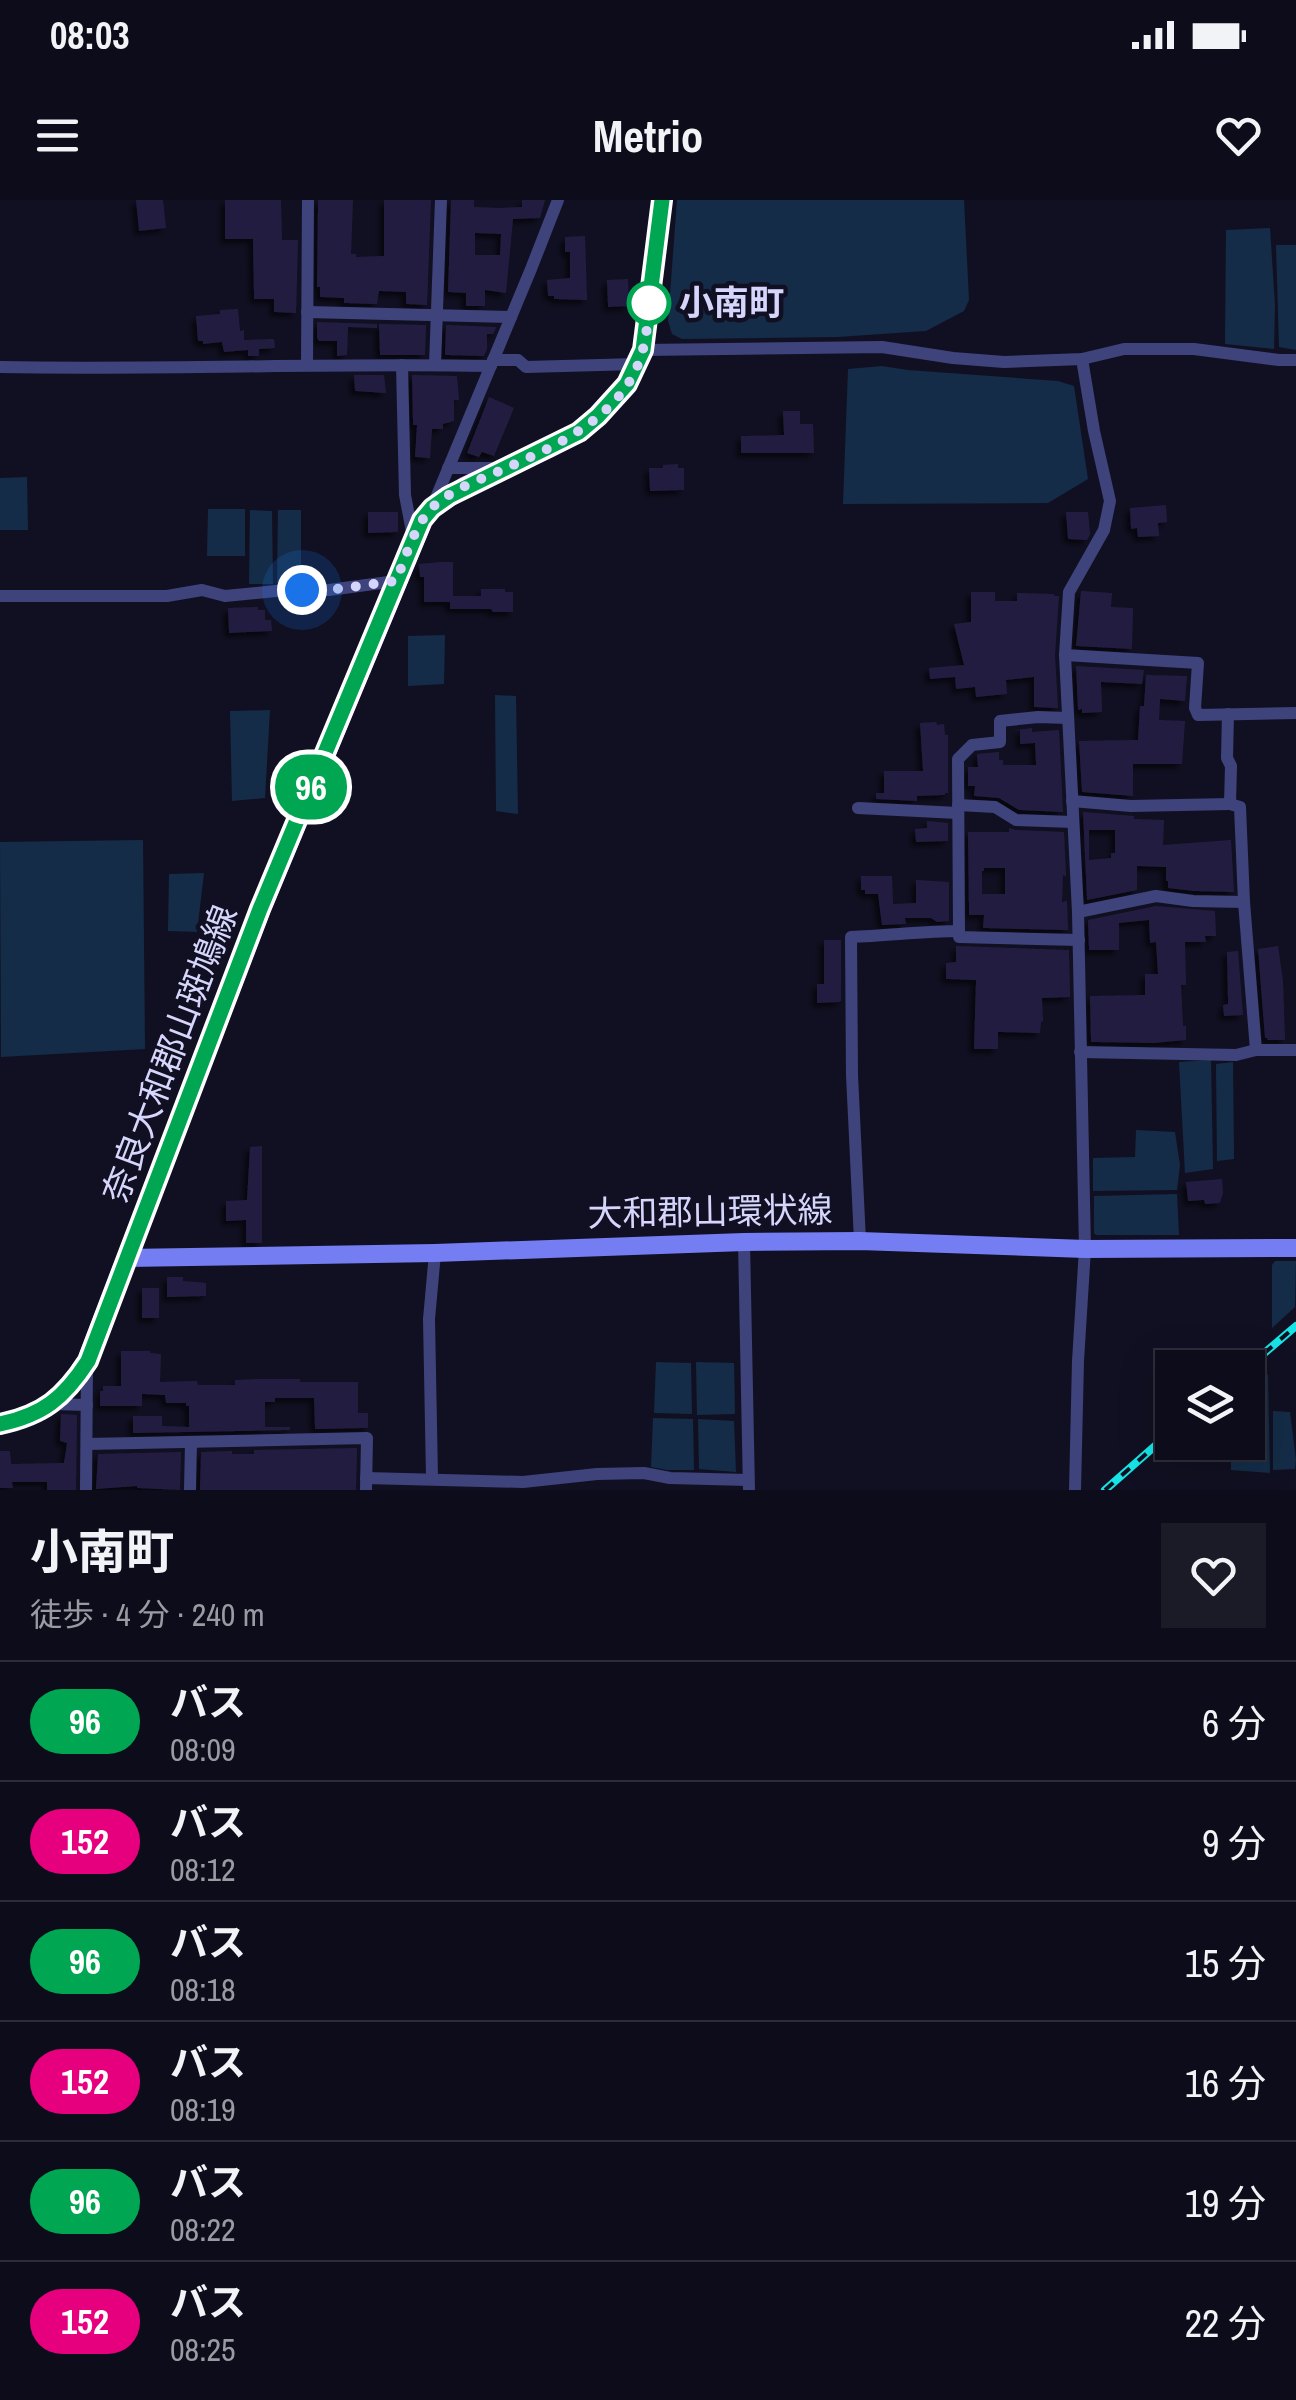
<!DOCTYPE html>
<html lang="ja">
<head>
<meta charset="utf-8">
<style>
	body { margin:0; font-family:"Archivo Narrow","Noto Sans JP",sans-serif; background:#1b1a27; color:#f1f3f6; height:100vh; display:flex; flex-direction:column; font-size:38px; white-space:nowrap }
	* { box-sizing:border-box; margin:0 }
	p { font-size:32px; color:#9a9ba2 }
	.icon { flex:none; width:55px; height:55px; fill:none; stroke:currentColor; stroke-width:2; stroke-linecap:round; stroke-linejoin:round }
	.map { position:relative; height:1290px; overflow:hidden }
	.panel { display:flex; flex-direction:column; background:#0d0c1a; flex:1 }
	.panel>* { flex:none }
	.badge { padding:0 20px; border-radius:32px; font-size:35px; line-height:65px }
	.tools { position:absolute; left:1155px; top:1150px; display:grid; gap:20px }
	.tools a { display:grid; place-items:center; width:110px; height:110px; border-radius:0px; background:#0d0c1a; box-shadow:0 10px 40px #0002,0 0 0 2px #2d2c39; font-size:50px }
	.you { position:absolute; width:50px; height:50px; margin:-25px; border:8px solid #fff; border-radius:50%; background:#1a73e8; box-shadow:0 0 0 15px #1a73e833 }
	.map>.badge { position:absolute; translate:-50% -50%; box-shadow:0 0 0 5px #fff }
	.round { display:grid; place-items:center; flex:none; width:105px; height:105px; border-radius:0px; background:#1b1a27 }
	.headline { display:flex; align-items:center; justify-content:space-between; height:170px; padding:0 30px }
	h1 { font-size:48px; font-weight:700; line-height:75px }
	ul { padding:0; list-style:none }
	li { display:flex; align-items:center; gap:30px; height:120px; padding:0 30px; border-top:2px solid #2d2c39 }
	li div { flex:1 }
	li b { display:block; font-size:38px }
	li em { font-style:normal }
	li .badge { min-width:110px; font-weight:700; text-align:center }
	.status { display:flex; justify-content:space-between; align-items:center; height:70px; padding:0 50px; background:#0d0c1a; direction:ltr }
	.status svg { height:28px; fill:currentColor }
	header { display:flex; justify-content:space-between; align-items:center; height:130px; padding:0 30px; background:#0d0c1a; font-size:45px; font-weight:700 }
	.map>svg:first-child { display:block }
	.water { fill:#142c47 }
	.building { fill:#221e41; fill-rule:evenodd; filter:url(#shadow) }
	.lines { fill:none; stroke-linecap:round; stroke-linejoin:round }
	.minor { stroke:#3f437c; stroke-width:12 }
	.secondary { stroke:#757df2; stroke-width:18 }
	.primary { stroke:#b066f0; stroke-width:20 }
	.rail-casing { stroke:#16e4e6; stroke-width:8 }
	.rail { stroke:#111022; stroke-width:4; stroke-dasharray:11; stroke-linecap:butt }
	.line-casing { stroke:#fff; stroke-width:22 }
	.line { stroke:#00a651; stroke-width:15 }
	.walk { stroke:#d6d5fb; stroke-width:10; stroke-dasharray:0 18 }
	.stop-dot { fill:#fff; stroke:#00a651; stroke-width:5 }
	.labels { text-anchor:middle; stroke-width:9; stroke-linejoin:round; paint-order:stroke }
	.stop-label { font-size:35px; font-weight:bold; fill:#d6d5fb; stroke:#111022; text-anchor:start }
	.street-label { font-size:35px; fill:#d6d5fb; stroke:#111022 }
</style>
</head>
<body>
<div class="status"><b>08:03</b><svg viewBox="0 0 49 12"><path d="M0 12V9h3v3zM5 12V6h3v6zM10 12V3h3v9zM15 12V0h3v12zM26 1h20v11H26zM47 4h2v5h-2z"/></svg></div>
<header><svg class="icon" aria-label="menu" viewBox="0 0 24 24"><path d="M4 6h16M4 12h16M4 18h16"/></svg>Metrio<svg class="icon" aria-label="heart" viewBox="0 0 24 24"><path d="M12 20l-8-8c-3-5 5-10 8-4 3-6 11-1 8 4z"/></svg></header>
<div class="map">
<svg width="1296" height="1290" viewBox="0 0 1296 1290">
	<defs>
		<filter id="shadow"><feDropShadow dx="-4.5" dy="4.5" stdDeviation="2.5" flood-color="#0009"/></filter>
	</defs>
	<rect width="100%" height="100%" fill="#111022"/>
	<!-- water -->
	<g class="water">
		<path d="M677 0H964L969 100 964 111 926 131 837 137 682 139 672 134 668 121Z"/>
		<path d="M1270 28 1275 105 1274 149 1225 144 1226 30Z"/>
		<path d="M1276 45H1296V150L1279 147Z"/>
		<path d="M882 166 908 170 1058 181 1074 186 1088 279 1048 303 843 304 848 169Z"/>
		<path d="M27 277 28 330H0V278Z"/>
		<path d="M208 309H245V356H207Z"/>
		<path d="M250 310 272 311 273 384H249Z"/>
		<path d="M278 310H301V384L277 383Z"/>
		<path d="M445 435 444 484 408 486V436Z"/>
		<path d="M495 495 516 496 518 614 496 611Z"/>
		<path d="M270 510 265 598 232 601 230 511Z"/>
		<path d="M143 640 145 849 1 857 0 642Z"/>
		<path d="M204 673 197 732 168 731 169 674Z"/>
		<path d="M1211 860 1213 969 1185 973 1179 862Z"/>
		<path d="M1233 862 1234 959 1217 961 1216 864Z"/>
		<path d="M1136 930 1175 932 1180 965 1177 990 1093 991V958L1135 957Z"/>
		<path d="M1177 994 1179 1035H1096L1094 1033V996Z"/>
		<path d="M1275 1061H1296L1295 1107 1272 1128V1065Z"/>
		<path d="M656 1162 691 1163 692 1214 654 1213Z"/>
		<path d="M696 1162 734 1163 735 1214 697 1215Z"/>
		<path d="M1268 1174 1270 1273 1231 1270V1243L1248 1242V1191Z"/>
		<path d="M1273 1211 1290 1212 1296 1260 1295 1269 1273 1270Z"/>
		<path d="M653 1218 693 1219 694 1270H667L651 1267Z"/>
		<path d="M698 1219 734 1221 736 1272 699 1269Z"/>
	</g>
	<!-- building -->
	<g class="building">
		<path d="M136 0H163L166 28 139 31Z"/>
		<path d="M225 0H281L282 40H298L296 113 274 112V99H254L253 39H225Z"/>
		<path d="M318 0H353L351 54H356V57L384 56V0H431L427 105 406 104V92L379 91 377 104 344 103V98L320 97V87H317Z"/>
		<path d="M451 0H474V7L499 8 522 7V0H545L540 18 513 19 506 93 485 90V106H466V93L448 92ZM475 33 501 34 500 55H475Z"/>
		<path d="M585 36 587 100 554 99V96H548L547 80 570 78V52H565V37Z"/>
		<path d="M628 79 629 106 608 107 607 80Z"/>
		<path d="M238 109 240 131 244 130V140L274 139 275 148 259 149V156H248V150L224 152 222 142 203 144V141H198L196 116 220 114V110Z"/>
		<path d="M317 122 377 124V128L348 127 347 155 337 156V141H319L317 138Z"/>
		<path d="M379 124 426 125 425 155H380Z"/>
		<path d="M446 125 496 127V128L493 134H487V149L484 156 445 155Z"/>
		<path d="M354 175H384L386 193 355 191Z"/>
		<path d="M412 175 457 176 459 200H454V221L443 224V229H432L430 258 415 257 417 225H413Z"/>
		<path d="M489 197 514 208 494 256 482 252 479 257 467 253Z"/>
		<path d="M783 211H800V224H813L814 253H741V236L784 235Z"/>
		<path d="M678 264V268H684V290L650 291 649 268H663V265Z"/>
		<path d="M1166 305 1167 322 1158 323 1159 336 1138 337 1137 328 1131 329 1130 308Z"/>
		<path d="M368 312H398V332L368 333Z"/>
		<path d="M1066 312H1088L1090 334 1087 340 1068 339Z"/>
		<path d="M441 362H453V396H481V389H505V392H513V412H493L491 409H450V402H424V377H420L419 364Z"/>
		<path d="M1081 391 1112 393 1111 407 1133 408 1132 449 1076 446Z"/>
		<path d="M971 392H995V401H1017V393L1054 394V396H1059L1055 455 1058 508 1034 507V477L1006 480 1007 494 976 497 975 487 956 489 955 477 930 479 929 468 964 465 954 424 971 422Z"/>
		<path d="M258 407V410H265V420H271L272 431 229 433 228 408Z"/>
		<path d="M1076 466 1144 470 1142 484 1101 482 1102 512 1082 513V509L1078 510Z"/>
		<path d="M1146 475 1187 476 1185 501 1160 499 1159 520 1185 521 1182 564H1133V596L1082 592 1079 541 1138 540 1140 506H1144Z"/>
		<path d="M936 522 937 525 944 524 945 535H948V593H945V595L917 596V601L876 599V593H884V571H923L920 523Z"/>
		<path d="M1032 528V532L1059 530 1063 612 1019 610 999 598 974 596 975 586H968V567H978L977 554 999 552V560H1003V565H1036L1035 543 1020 544V530L1010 531Z"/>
		<path d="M1083 612 1134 616V619L1164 620 1163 645 1231 640 1234 692 1194 691 1168 688V681H1166V667L1137 666V690L1087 700ZM1089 630H1115V653H1111V658L1089 660Z"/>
		<path d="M927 621 948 623V641L916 642 915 629 927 628Z"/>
		<path d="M1009 628 1016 630 1064 632 1066 676 1063 675 1062 702 1067 701 1068 730 983 728 984 715H969L968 632H1009ZM984 668H1005V694H982V671H984Z"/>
		<path d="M861 676H892L893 704 916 703V680L949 682V721L937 722 931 718H905L906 724 882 725 878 694H865V690H861Z"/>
		<path d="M1156 706 1215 711 1216 736H1205L1206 742H1185L1186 785H1181L1183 826H1186V840L1154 843 1091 842 1090 796 1145 795V774H1158L1156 742 1150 743 1149 720 1119 723V750H1089L1088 720Z"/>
		<path d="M824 740H841V801L838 802 817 803V784H824Z"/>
		<path d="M956 746 1069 750 1070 797 1042 798 1043 821 1041 822 1040 833 998 832V849H974L976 780 946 779V763L956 762Z"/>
		<path d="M1278 746 1283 781 1285 840H1267L1268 838H1265L1258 749Z"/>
		<path d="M1238 751 1243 815 1224 816 1223 805 1228 804 1227 752Z"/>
		<path d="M262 946V1043H246V1020L226 1021V1001L247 1000 250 947Z"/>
		<path d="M1222 979 1223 993 1220 1003 1205 1004 1204 1000 1188 1001 1186 982Z"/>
		<path d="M167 1077H183V1081L206 1083V1096L167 1097Z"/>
		<rect x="142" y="1088" width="17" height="30"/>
		<path d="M121 1151H150V1153L161 1154 160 1182 197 1181 198 1185H235V1180L258 1179H300V1182H358V1213H368V1228L315 1229 314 1198H275V1202H265V1227H290V1230L133 1233V1216H162V1226L189 1227V1206H186V1203H166L165 1195 142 1194V1206H100V1191H103V1186H121Z"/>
		<path d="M61 1214 77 1215 76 1290H47V1282H12L13 1288H0V1251H10L11 1264 64 1263 67 1243 60 1241Z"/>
		<path d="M357 1248 356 1290H200L201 1252 232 1251V1254H254V1250Z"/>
		<path d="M181 1252 180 1290 137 1288V1286L96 1289 98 1254Z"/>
	</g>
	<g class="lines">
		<!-- minor -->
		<g class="minor">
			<path d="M307 112 511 117"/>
			<path d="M643 150 882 147 953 158 1004 162 1082 159 1124 149H1194L1279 160H1296"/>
			<path d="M493 160H518L526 167 637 164"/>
			<path d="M307 164 308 0"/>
			<path d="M402 165 405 295 413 337"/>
			<path d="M435 165 441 0"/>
			<path d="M0 167C164 170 327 163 491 166"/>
			<path d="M448 268H496"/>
			<path d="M433 305 531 69 558 0"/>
			<path d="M0 396H167L202 390 225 396 276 391 329 390 396 381"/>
			<path d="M1065 455 1198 463 1195 508 1198 515 1296 513"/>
			<path d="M1228 514 1227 558 1231 566 1230 604 1240 607 1244 702 1256 850"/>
			<path d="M1072 601 1131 606 1230 604"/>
			<path d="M958 605 995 607 1016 620 1073 622"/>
			<path d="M858 608 958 613"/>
			<path d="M1078 712 1156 696 1193 701 1244 702"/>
			<path d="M959 731V737L1079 740"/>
			<path d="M1080 852 1236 855 1256 850H1296"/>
			<path d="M860 1041 852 875 851 737C887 736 923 731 959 731L958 559 972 545 1000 542V521L1038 517 1068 518"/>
			<path d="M744 1042 749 1290"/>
			<path d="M52 1204 87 1205"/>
			<path d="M87 1244 367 1238 366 1290"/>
			<path d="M366 1278 523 1282 597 1274 644 1273 670 1278 748 1280"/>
			<path d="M432 1278 429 1119 435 1053"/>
			<path d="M86 1290 87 1164"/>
			<path d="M190 1290 191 1242"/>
			<path d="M1075 1290 1078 1161 1085 1049 1078 712 1065 455 1069 392 1104 330 1110 301 1094 231 1082 159"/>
		</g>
		<!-- secondary -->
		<path class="secondary" d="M126 1058 435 1053 744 1042 860 1041 1085 1049 1296 1048"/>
		<!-- primary -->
		<path class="primary" d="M0 1224C43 1214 64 1199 87 1161L261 709 423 320 432 308 466 286 549 248 579 232 598 216 627 183 643 150 662 0"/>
		<defs>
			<g id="rail">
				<path d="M1247 1168 1296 1126"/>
				<path d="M1105 1290 1172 1231"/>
			</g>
		</defs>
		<!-- rail casing -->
		<use href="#rail" class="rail-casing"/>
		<!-- rail -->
		<use href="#rail" class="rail"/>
	</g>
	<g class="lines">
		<defs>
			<path id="line" d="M0 1224C43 1215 64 1198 88 1161L260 709 422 320 432 308 449 296 579 232 598 216 627 184 643 150 662 0"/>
		</defs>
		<!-- line casing -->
		<use href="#line" class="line-casing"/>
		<!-- line -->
		<use href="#line" class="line"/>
		<!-- walk -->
		<path class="walk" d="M302 390H329L396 381C406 357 415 323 434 306 453 289 479 280 502 270 558 245 627 215 643 149 647 134 648 118 649 103"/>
	</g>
	<!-- markers -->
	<circle class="stop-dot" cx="649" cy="103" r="20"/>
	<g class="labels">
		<!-- stop labels -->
		<g class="stop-label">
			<text x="679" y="115">小南町</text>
		</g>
		<!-- street labels -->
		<g class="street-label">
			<text transform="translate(170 854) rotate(-69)" y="12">奈良大和郡山斑鳩線</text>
			<text transform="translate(710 1012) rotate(-1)" y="12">大和郡山環状線</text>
		</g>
	</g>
</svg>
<div class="tools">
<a><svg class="icon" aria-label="layers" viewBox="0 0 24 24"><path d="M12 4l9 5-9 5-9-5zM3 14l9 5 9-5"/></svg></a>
</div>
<div class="you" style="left:302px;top:390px"></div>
<b class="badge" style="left:311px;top:587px;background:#00a651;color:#fff">96</b>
</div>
<section class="panel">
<div class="headline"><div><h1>小南町</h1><p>徒歩 · 4 分 · 240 m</p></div><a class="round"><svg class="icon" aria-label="heart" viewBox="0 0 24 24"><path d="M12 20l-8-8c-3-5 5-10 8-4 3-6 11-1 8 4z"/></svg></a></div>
<ul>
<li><span class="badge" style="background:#00a651;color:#fff">96</span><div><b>バス</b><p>08:09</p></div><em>6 分</em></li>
<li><span class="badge" style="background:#e6007e;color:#fff">152</span><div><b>バス</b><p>08:12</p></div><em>9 分</em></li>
<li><span class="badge" style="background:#00a651;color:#fff">96</span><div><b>バス</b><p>08:18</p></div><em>15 分</em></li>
<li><span class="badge" style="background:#e6007e;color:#fff">152</span><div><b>バス</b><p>08:19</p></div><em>16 分</em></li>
<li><span class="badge" style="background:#00a651;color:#fff">96</span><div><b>バス</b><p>08:22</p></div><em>19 分</em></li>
<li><span class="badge" style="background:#e6007e;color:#fff">152</span><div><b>バス</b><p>08:25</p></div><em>22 分</em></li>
</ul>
</section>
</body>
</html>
